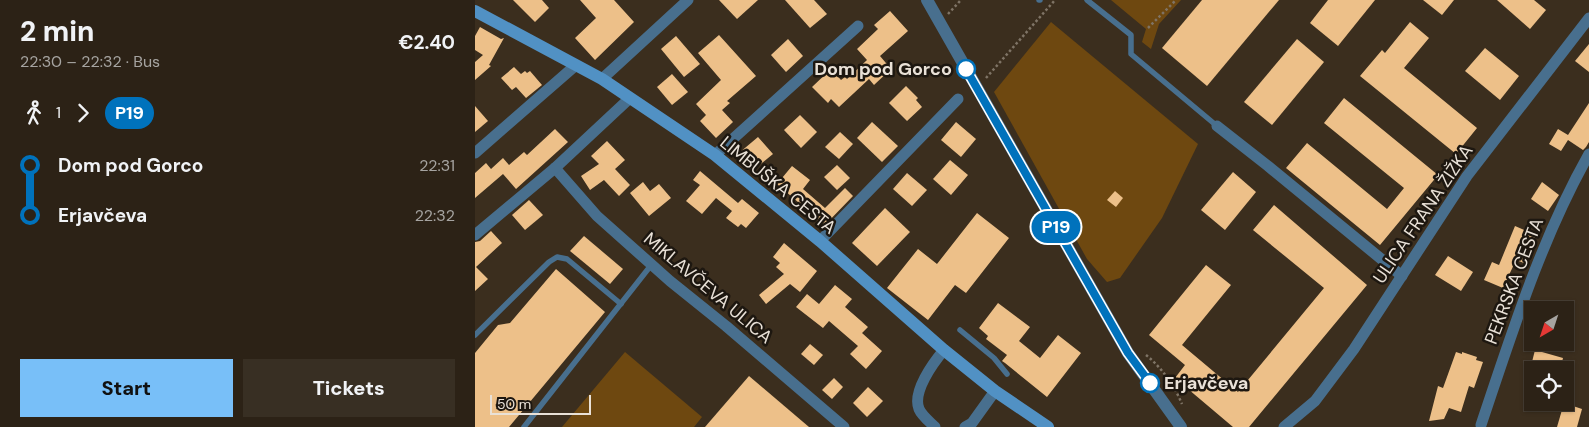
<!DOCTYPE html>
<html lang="en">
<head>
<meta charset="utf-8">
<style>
	body { margin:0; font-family:"DM Sans",sans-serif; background:#382f23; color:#f1f3f6; height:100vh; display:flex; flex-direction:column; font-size:19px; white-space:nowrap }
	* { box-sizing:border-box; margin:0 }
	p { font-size:16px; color:#a6a4a1 }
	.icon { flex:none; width:28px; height:28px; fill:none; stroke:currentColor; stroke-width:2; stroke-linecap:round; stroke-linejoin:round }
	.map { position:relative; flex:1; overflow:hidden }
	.sheet { display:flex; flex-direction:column; background:#2c2216; width:475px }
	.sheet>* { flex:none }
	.badge { padding:0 10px; border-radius:16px; font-size:18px; line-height:32px }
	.needle { width:32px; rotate:219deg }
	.tools { position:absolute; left:1049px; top:301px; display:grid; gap:10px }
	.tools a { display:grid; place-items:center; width:50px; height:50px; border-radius:0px; background:#2c2216; box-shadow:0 1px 4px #0004,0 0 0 1px #483f35; font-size:25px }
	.scale { position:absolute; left:15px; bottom:12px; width:101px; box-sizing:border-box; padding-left:5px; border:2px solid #e9e1d7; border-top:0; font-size:14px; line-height:18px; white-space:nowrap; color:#e9e1d7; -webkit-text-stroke:4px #1d1710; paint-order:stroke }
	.map>.badge { position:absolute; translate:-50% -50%; box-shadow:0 0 0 2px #fff }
	.legs { display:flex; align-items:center; gap:8px; height:55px; padding:0 20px; font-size:16px }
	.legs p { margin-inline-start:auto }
	.headline { display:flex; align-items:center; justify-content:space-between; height:85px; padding:0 20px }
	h1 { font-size:28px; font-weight:800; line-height:38px }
	.primary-button { display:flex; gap:10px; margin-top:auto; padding:10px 20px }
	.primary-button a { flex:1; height:58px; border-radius:0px; background:#78bff8; color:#111; font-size:20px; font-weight:800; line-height:58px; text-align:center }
	.primary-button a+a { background:#382f23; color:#f1f3f6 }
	ul { padding:0 20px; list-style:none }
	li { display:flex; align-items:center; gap:18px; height:50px; font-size:19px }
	li i { display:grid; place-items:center; width:8px; height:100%; margin:0 6px; background:currentColor }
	li i::after { content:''; width:12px; height:12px; margin:-6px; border:4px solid; border-radius:50%; background:#2c2216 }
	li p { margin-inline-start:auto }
	li:first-child i { background:linear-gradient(#0000 50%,currentColor 0) }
	li:last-child i { background:linear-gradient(currentColor 50%,#0000 0) }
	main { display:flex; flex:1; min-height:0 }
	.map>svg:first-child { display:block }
	.green { fill:#6e4810 }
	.building { fill:#edc089 }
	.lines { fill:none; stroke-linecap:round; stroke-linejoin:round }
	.path { stroke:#7f7466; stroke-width:2.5; stroke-dasharray:2.5 2.5; stroke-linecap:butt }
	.service { stroke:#486f8e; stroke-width:5.5 }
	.minor { stroke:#486f8e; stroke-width:11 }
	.tertiary { stroke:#486f8e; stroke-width:12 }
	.secondary { stroke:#5191c4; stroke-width:12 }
	.line-1-casing { stroke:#fff; stroke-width:11 }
	.line-1 { stroke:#0072bc; stroke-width:8 }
	.stop-1-dot { fill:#fff; stroke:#0072bc; stroke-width:2.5 }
	.labels { text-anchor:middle; stroke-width:5; stroke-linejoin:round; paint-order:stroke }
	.stop-label { font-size:18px; font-weight:bold; fill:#e9e1d7; stroke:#1d1710; text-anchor:end }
	.street-label { font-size:18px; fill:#e9e1d7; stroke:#1d1710 }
</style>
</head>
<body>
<main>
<section class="sheet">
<div class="headline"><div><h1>2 min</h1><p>22:30 – 22:32 · Bus</p></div><b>€2.40</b></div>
<div class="legs"><svg class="icon" aria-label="walk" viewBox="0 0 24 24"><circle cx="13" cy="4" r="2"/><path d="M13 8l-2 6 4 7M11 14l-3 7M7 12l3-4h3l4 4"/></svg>1<svg class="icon" aria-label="forward" viewBox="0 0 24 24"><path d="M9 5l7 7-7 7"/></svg><b class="badge" style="background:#0072bc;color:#fff">P19</b></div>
<ul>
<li><i style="color:#0072bc"></i><b>Dom pod Gorco</b><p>22:31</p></li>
<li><i style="color:#0072bc"></i><b>Erjavčeva</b><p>22:32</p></li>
</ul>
<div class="primary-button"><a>Start</a><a>Tickets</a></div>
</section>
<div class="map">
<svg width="1114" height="427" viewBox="0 0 1114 427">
	<rect width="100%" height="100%" fill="#3b2e1e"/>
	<!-- green -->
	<g class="green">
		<path d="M636 0H706L684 24 676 49 667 42 671 29Z"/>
		<path d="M576 22 723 144 687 218 645 278 632 282 612 259 519 92Z"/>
		<path d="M150 352 227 417 219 427H87Z"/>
	</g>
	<!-- building -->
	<g class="building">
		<path d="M38 0H67L74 8 60 22Z"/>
		<path d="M105 0H139L159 22 120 60 100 38 121 18Z"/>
		<path d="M244 0H283L262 19Z"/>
		<path d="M310 0H339L352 14 335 28Z"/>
		<path d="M727 0H804L732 86 687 48Z"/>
		<path d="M853 0H900L863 46 835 23Z"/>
		<path d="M948 0H979L967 15Z"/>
		<path d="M1022 0H1059L1071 10 1055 29Z"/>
		<path d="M415 11 433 31 405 56 416 69 399 85 394 79 364 107 356 99 353 103 337 87 356 69 366 80 370 77 372 79 392 60 382 49 403 29 399 25Z"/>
		<path d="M935 22 954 38 929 68 1002 128 981 154 885 76 907 50 910 53Z"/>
		<path d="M5 27 26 39 29 38 14 65 16 66 0 80V62L8 55 0 50V36Z"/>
		<path d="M244 35 281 76 252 101 255 103 247 110 258 122 241 138 225 121 231 115 221 104 246 80 223 53Z"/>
		<path d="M201 36 225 64 209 77 186 49Z"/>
		<path d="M313 39 328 56 311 72 296 55Z"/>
		<path d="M822 39 849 62 797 125 769 102Z"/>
		<path d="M1114 44V72L1100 61Z"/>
		<path d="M1010 48 1044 76 1025 100 990 71Z"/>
		<path d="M39 67 46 74 50 71 52 73 55 71 67 85 51 98 41 87 37 90 26 78Z"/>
		<path d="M197 74 213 92 197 105 182 87Z"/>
		<path d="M431 86 443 98 441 100 447 107 432 121 414 103Z"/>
		<path d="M869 98 963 175 905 245 811 168 832 143 912 209 929 188 849 123Z"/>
		<path d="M1114 103V142L1111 147 1108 150 1093 140 1086 151 1074 144 1083 129 1093 135Z"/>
		<path d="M0 106 13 121 0 132Z"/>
		<path d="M325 115 342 132 326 148 309 130Z"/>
		<path d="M397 122 423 146 407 162 382 138Z"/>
		<path d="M481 122 501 139 486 157 466 140Z"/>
		<path d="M80 129 93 142 41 189 28 174 0 198V173L11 163 16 169 28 158 34 165 49 152 52 155Z"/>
		<path d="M365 132 378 144 364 159 350 147Z"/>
		<path d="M283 137 298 154 282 167 278 163 275 166 264 153Z"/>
		<path d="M132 141 150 160 140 169 155 185 144 196 129 180 115 190 106 176 124 164 116 156Z"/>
		<path d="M475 160 493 175 476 195 458 179Z"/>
		<path d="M362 165 375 178 362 190 349 177Z"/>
		<path d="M317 166 335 180 328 189 350 208 370 188 378 196 348 227 328 209 330 208 302 184Z"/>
		<path d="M225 171 263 203 267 199 284 213 271 228 266 224 263 227 251 218 257 211 241 198 227 214 211 201 225 185 218 180Z"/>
		<path d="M758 172 781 192 750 230 726 210Z"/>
		<path d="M432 173 452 190 437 206 418 189Z"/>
		<path d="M168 182 175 191 184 184 196 198 174 216 155 193Z"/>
		<path d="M1067 182 1084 195 1073 211 1056 199Z"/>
		<path d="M640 191 648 198 641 207 632 200Z"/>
		<path d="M54 200 68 215 50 230 37 215Z"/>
		<path d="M799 205 892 285 774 427H758L700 378 710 365 674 335 731 265 756 285 707 345 763 392 849 288 778 230Z"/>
		<path d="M410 208 435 232 402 266 377 243Z"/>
		<path d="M502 213 534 238 491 293 480 285 453 320 412 288 443 249 462 264Z"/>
		<path d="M1040 226 1061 235 1049 263 1041 260 1028 288 1009 280 1017 262 1024 265Z"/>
		<path d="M16 231 27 243 1 267 13 279 0 291V242L5 241Z"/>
		<path d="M109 236 148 269 135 284 95 251Z"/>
		<path d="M309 243 342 271 325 292 315 284 291 304 284 295 309 274 301 267 305 263 298 257Z"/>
		<path d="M973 256 998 272 986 291 960 275Z"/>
		<path d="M81 269 130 312 34 427H0V353L23 325 35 323Z"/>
		<path d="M360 285 377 299 370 307 393 327 387 333 407 351 391 369 375 354 383 346 354 321 348 328 321 307 332 294 344 304Z"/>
		<path d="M523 303 555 327 544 341 565 358 583 335 606 353 572 397 530 363 527 361 532 355 511 339 513 336 504 328Z"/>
		<path d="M335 344 348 355 339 365 326 354Z"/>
		<path d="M1060 350 1088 358 1085 370H1055Z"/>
		<path d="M981 352 987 354V352L1002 357 1001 360 1008 362 999 388 994 386 986 412 974 408 969 419 954 421 963 386 968 388Z"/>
		<path d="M274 376 334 427H230Z"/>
		<path d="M359 378 368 387 357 399 347 390Z"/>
		<path d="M393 387 408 401 392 417 378 403Z"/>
		<path d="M1089 403 1107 409 1102 427H1082Z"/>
	</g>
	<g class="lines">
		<!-- path -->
		<g class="path">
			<path d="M473 14 486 0"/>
			<path d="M673 28 701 0"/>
			<path d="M511 78 580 0"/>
			<path d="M671 355C687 368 699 385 707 404"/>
		</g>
		<!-- service -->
		<g class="service">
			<path d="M564 0H565"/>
			<path d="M612 0 656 35V54L742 126"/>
			<path d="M485 330 519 358 532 374"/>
			<path d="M0 335 74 262 82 257 92 259 146 304"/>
			<path d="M49 427 177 264"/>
		</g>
		<!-- minor -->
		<g class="minor">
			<path d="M127 79 213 0"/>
			<path d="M742 126 793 166 927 276"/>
			<path d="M0 153 101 65"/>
			<path d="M240 155 383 26"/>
			<path d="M80 168 122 216 195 281 251 326 369 427"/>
			<path d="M0 235 80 168 155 98"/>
			<path d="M345 241 483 99"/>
			<path d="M1006 425C1037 333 1066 239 1114 154"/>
			<path d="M460 427C455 422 447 416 444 409 437 392 458 363 469 350"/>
			<path d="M490 427 497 423 520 391"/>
			<path d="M809 427 840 401 879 349 992 176 1114 18"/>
		</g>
		<!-- tertiary -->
		<path class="tertiary" d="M452 0 653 353 706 427"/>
		<!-- secondary -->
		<path class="secondary" d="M0 11 127 79 240 155 345 241 469 350 520 391 573 427"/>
	</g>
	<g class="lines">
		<defs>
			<path id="line-1" d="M491 69 653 353 675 383"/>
		</defs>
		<!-- line-1 casing -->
		<use href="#line-1" class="line-1-casing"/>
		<!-- line-1 -->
		<use href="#line-1" class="line-1"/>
	</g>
	<!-- markers -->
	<g class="stop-1-dot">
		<circle cx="491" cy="69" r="9"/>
		<circle cx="675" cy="383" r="9"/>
	</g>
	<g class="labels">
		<!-- stop labels -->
		<g class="stop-label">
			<text x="477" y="75">Dom pod Gorco</text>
			<text x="689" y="389" text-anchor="start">Erjavčeva</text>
		</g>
		<!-- street labels -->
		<g class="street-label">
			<text transform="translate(303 185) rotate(39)" y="6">LIMBUŠKA CESTA</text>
			<text transform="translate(948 214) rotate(-56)" y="6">ULICA FRANA ŽIŽKA</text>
			<text transform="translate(1039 281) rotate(-69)" y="6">PEKRSKA CESTA</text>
			<text transform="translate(233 288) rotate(40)" y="6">MIKLAVČEVA ULICA</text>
		</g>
	</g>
</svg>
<div class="tools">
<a><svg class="needle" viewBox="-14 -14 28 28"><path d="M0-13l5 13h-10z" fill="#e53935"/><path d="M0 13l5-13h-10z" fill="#a6a4a1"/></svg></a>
<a><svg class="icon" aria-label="locate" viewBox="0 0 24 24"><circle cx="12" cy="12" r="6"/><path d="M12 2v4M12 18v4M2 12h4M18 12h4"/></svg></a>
</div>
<div class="scale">50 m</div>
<b class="badge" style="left:581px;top:227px;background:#0072bc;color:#fff">P19</b>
</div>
</main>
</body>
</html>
